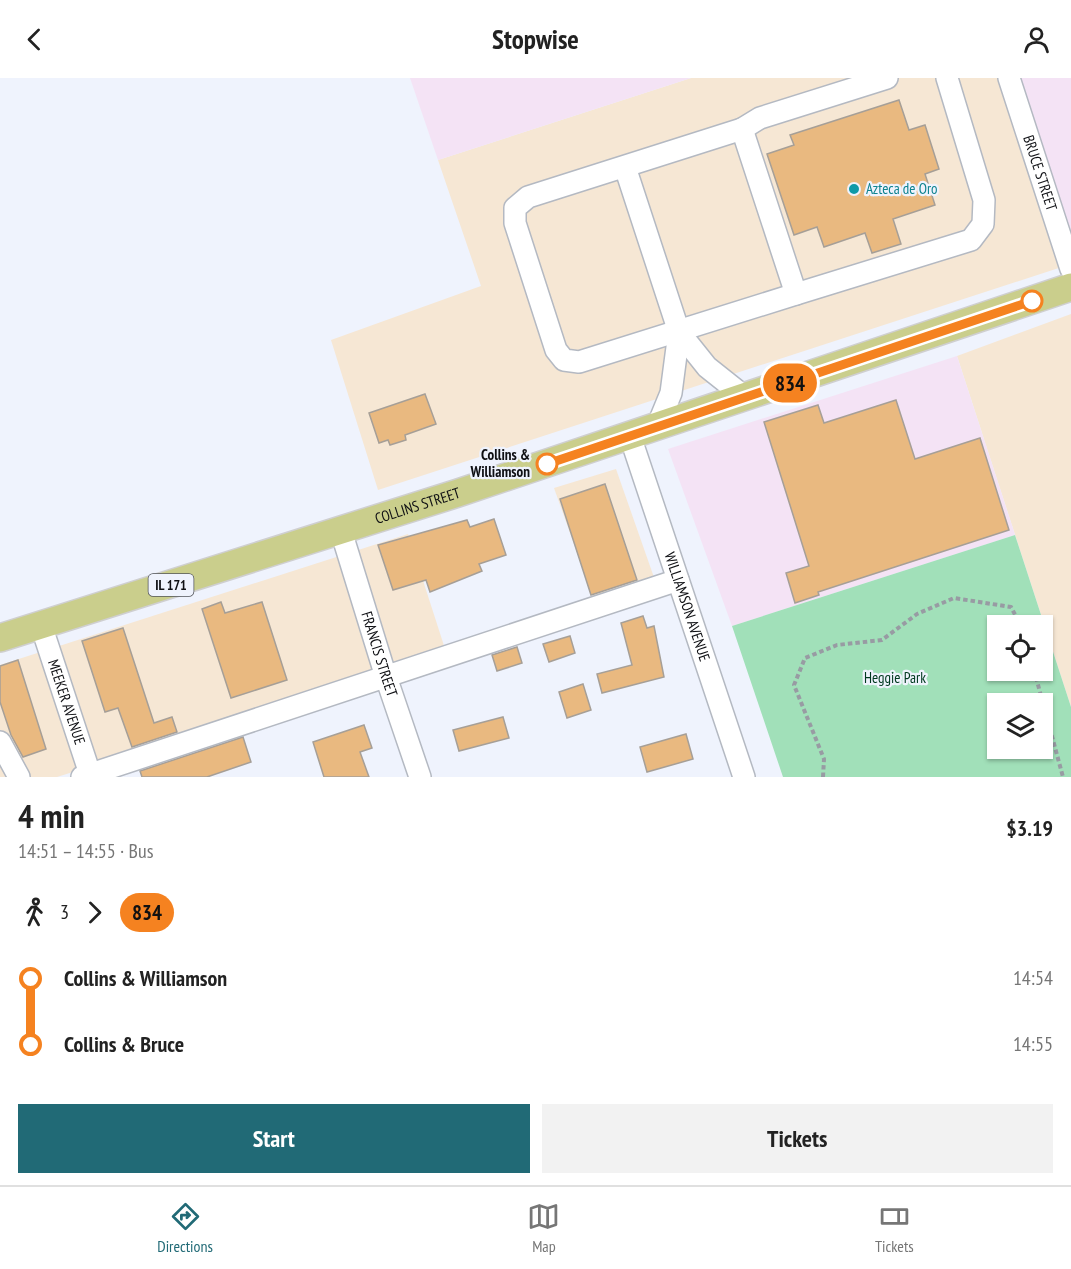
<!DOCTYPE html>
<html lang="en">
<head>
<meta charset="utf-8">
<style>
	body { margin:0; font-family:"PT Sans Narrow",sans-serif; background:#f2f2f2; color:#222; height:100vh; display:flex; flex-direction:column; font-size:22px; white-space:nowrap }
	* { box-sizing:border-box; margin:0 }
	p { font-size:20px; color:#767676 }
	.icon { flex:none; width:33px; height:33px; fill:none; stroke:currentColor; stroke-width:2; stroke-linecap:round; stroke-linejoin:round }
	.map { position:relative; height:699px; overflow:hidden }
	.side { display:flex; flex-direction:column; background:#fff; flex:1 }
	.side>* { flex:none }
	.badge { padding:0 12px; border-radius:20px; font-size:21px; line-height:39px }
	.buttons { position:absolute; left:987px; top:537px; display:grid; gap:12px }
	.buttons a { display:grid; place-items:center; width:66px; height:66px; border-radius:0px; background:#fff; box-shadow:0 2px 4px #0004; font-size:30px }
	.map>.badge { position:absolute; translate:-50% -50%; box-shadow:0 0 0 3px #fff }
	.legs { display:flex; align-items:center; gap:9px; height:66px; padding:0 18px; font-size:20px }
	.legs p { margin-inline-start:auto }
	.overview { display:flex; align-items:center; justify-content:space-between; height:102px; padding:0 18px }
	h1 { font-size:33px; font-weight:600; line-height:45px }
	.action { display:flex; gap:12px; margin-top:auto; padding:12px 18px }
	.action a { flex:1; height:69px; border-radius:0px; background:#216a76; color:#fff; font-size:24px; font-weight:600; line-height:69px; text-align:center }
	.action a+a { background:#f2f2f2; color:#222 }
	ul { padding:0 18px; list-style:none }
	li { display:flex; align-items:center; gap:21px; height:66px; font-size:22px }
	li i { display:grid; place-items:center; width:9px; height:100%; margin:0 8px; background:currentColor }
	li i::after { content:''; width:15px; height:15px; margin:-8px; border:4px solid; border-radius:50%; background:#fff }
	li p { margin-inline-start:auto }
	li:first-child i { background:linear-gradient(#0000 50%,currentColor 0) }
	li:last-child i { background:linear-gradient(currentColor 50%,#0000 0) }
	header { display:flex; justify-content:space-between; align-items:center; height:78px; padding:0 18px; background:#fff; font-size:27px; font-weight:600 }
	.tabs { display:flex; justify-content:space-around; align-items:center; height:84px; border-top:2px solid #e0e0e0; background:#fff; font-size:16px; color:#767676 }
	.tabs a { display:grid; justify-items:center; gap:3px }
	.tabs .active { color:#216a76 }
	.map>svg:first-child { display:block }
	.commercial { fill:#f6e7d4 }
	.industrial { fill:#f4e3f5 }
	.green { fill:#a1e0b9; fill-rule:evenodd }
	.building { fill:#e9b980; stroke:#a69f97; stroke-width:1.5 }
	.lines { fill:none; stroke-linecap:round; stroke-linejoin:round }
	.minor-casing { stroke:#b4b9c2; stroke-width:24 }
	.major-casing { stroke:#cfcfd0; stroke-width:30 }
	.path { stroke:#989ba3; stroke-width:4; stroke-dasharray:4.5 3; stroke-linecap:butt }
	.minor { stroke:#fff; stroke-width:21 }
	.major { stroke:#cace8c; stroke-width:27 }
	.line-1-casing { stroke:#fff; stroke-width:14 }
	.line-1 { stroke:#f58220; stroke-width:9 }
	.culture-dot { fill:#0f9aa8; stroke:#eff3fd; stroke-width:2 }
	.stop-1-dot { fill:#fff; stroke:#f58220; stroke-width:3 }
	.labels { text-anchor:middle; stroke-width:4.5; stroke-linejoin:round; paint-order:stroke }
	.shield { fill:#eff3fd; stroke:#52545a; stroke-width:1.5 }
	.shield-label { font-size:14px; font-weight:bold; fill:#0f1014 }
	.street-label { font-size:15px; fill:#0f1014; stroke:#eff3fd }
	.culture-label { font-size:15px; fill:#0d838f; stroke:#eff3fd; text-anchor:start }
	.stop-label { font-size:15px; font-weight:bold; fill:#0f1014; stroke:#eff3fd; text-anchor:end }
	.park-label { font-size:15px; fill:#00391f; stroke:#eff3fd }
</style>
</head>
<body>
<header><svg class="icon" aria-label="back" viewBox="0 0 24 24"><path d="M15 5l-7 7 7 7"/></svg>Stopwise<svg class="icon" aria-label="person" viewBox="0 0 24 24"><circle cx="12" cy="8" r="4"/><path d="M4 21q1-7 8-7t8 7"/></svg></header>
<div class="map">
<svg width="1071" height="699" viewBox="0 0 1071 699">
	<rect width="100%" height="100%" fill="#eff3fd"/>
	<!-- commercial -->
	<g class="commercial">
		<path d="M691 0H1015L1071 186 378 412 331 262 481 208 438 82Z"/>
		<path d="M1071 236V629L957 278Z"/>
		<path d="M616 391 657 508 596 528 554 410Z"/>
		<path d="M408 456 447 577 57 699H0V587Z"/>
	</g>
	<!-- industrial -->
	<g class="industrial">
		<path d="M410 0H691L438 82Z"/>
		<path d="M1015 0H1071V185Z"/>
		<path d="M957 278 1015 457 732 548 668 371Z"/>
	</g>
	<!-- green -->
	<path class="green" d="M1015 457 1071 629V699H783L732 548ZM998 548H1042V592H998ZM998 626H1042V670H998Z"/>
	<!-- building -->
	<g class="building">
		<path d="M899 22 909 52 925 47 939 91 925 96 935 127 893 141 901 166 872 175 865 155 824 169 817 149 794 157 767 76 794 67 790 57Z"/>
		<path d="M425 316 436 346 405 357 406 362 390 367 388 362 379 365 369 335Z"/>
		<path d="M896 322 915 381 980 360 1009 452 818 514 819 517 795 525 786 495 809 488 764 344 818 327 824 345Z"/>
		<path d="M605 406 637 502 591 517 560 421Z"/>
		<path d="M494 441 506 477 479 486 482 493 430 514 426 502 393 512 378 467 467 442 470 449Z"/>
		<path d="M221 524 225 535 262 524 287 602 231 620 202 531Z"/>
		<path d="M643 538 647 550 654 548 664 599 602 615 597 596 632 587 621 545Z"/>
		<path d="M123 550 154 645 172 639 177 654 132 669 118 630 105 634 82 563Z"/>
		<path d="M570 558 575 575 549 584 543 566Z"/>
		<path d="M517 569 522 585 497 593 492 577Z"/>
		<path d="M18 582 46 671 23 679 11 657 0 624V588Z"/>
		<path d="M583 606 591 632 567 640 559 614Z"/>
		<path d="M503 639 509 660 459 673 453 652Z"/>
		<path d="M364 647 372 670 360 674 369 699H324L313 664Z"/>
		<path d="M686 656 693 681 647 694 640 669Z"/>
		<path d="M243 659 251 684 207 699H142L140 693Z"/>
	</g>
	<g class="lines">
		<defs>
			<g id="minor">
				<path id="s1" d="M1009 0 1071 191"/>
				<path d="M742 51 796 216 579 284 564 282 556 272 515 145V130L528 119Z"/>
				<path d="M742 51 760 40 887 0"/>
				<path d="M625 89 679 254 707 289 746 320"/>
				<path d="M796 216 971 162 983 146 984 122 947 0"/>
				<path d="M657 349 671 315 679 254"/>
				<path id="s2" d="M630 358 744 699"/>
				<path id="s3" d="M341 453 386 599 420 699"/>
				<path id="s4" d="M41 547 91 699"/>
				<path d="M0 664 19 699"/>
				<path d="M82 699 678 502"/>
			</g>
			<g id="major">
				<path id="s5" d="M0 560 458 415 1071 209"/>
			</g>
		</defs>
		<!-- minor casing -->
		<use href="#minor" class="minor-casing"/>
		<!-- major casing -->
		<use href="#major" class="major-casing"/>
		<!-- path -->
		<g class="path">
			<path d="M1034 592 1063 699"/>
			<path d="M823 699 824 681 794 607 805 580 837 567 882 562 917 536 954 520 1011 529 1021 548"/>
		</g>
		<!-- minor -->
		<use href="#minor" class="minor"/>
		<!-- major -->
		<use href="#major" class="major"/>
	</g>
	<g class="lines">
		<defs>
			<path id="line-1" d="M547 386 1032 223"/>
		</defs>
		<!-- line-1 casing -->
		<use href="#line-1" class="line-1-casing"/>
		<!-- line-1 -->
		<use href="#line-1" class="line-1"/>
	</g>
	<!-- markers -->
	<circle class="culture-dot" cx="854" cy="111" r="6"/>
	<g class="stop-1-dot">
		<circle cx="1032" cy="223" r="10"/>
		<circle cx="547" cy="386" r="10"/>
	</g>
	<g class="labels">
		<!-- shield labels -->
		<rect class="shield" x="148.5" y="496" width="45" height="22" rx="4.5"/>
		<g class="shield-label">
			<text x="171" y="512">IL 171</text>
		</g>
		<!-- street labels -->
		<g class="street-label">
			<text dy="5" stroke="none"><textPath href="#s1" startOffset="100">BRUCE STREET</textPath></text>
			<text dy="5" stroke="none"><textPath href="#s5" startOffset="438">COLLINS STREET</textPath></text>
			<text dy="5" stroke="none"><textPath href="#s2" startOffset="180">WILLIAMSON AVENUE</textPath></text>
			<text dy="5" stroke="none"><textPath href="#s3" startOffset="129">FRANCIS STREET</textPath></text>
			<text dy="5" stroke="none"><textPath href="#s4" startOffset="81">MEEKER AVENUE</textPath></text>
		</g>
		<!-- culture labels -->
		<g class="culture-label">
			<text x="866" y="116">Azteca de Oro</text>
		</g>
		<!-- stop labels -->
		<g class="stop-label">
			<text x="530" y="382">Collins &amp;<tspan x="530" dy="17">Williamson</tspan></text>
		</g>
		<!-- park labels -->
		<g class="park-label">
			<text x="895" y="605">Heggie Park</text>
		</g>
	</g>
</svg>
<div class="buttons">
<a><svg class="icon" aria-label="locate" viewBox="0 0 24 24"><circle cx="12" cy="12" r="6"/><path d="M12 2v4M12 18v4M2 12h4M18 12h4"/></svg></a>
<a><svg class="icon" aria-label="layers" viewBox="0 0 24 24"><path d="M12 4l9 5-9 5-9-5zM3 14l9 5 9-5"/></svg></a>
</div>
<b class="badge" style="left:790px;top:305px;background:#f58220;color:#111">834</b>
</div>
<section class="side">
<div class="overview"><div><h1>4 min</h1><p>14:51 – 14:55 · Bus</p></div><b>$3.19</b></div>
<div class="legs"><svg class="icon" aria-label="walk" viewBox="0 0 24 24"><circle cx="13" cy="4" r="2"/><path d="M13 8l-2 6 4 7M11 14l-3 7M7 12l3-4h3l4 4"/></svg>3<svg class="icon" aria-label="forward" viewBox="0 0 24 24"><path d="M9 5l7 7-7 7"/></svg><b class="badge" style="background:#f58220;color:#111">834</b></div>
<ul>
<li><i style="color:#f58220"></i><b>Collins &amp; Williamson</b><p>14:54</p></li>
<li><i style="color:#f58220"></i><b>Collins &amp; Bruce</b><p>14:55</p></li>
</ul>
<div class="action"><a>Start</a><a>Tickets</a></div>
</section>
<nav class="tabs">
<a class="active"><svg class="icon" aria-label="directions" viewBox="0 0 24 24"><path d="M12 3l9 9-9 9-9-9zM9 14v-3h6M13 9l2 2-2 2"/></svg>Directions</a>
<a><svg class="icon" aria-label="map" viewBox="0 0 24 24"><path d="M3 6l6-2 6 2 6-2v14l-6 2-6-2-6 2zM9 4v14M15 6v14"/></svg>Map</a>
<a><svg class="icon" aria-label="tickets" viewBox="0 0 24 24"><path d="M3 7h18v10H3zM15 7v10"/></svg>Tickets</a>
</nav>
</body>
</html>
